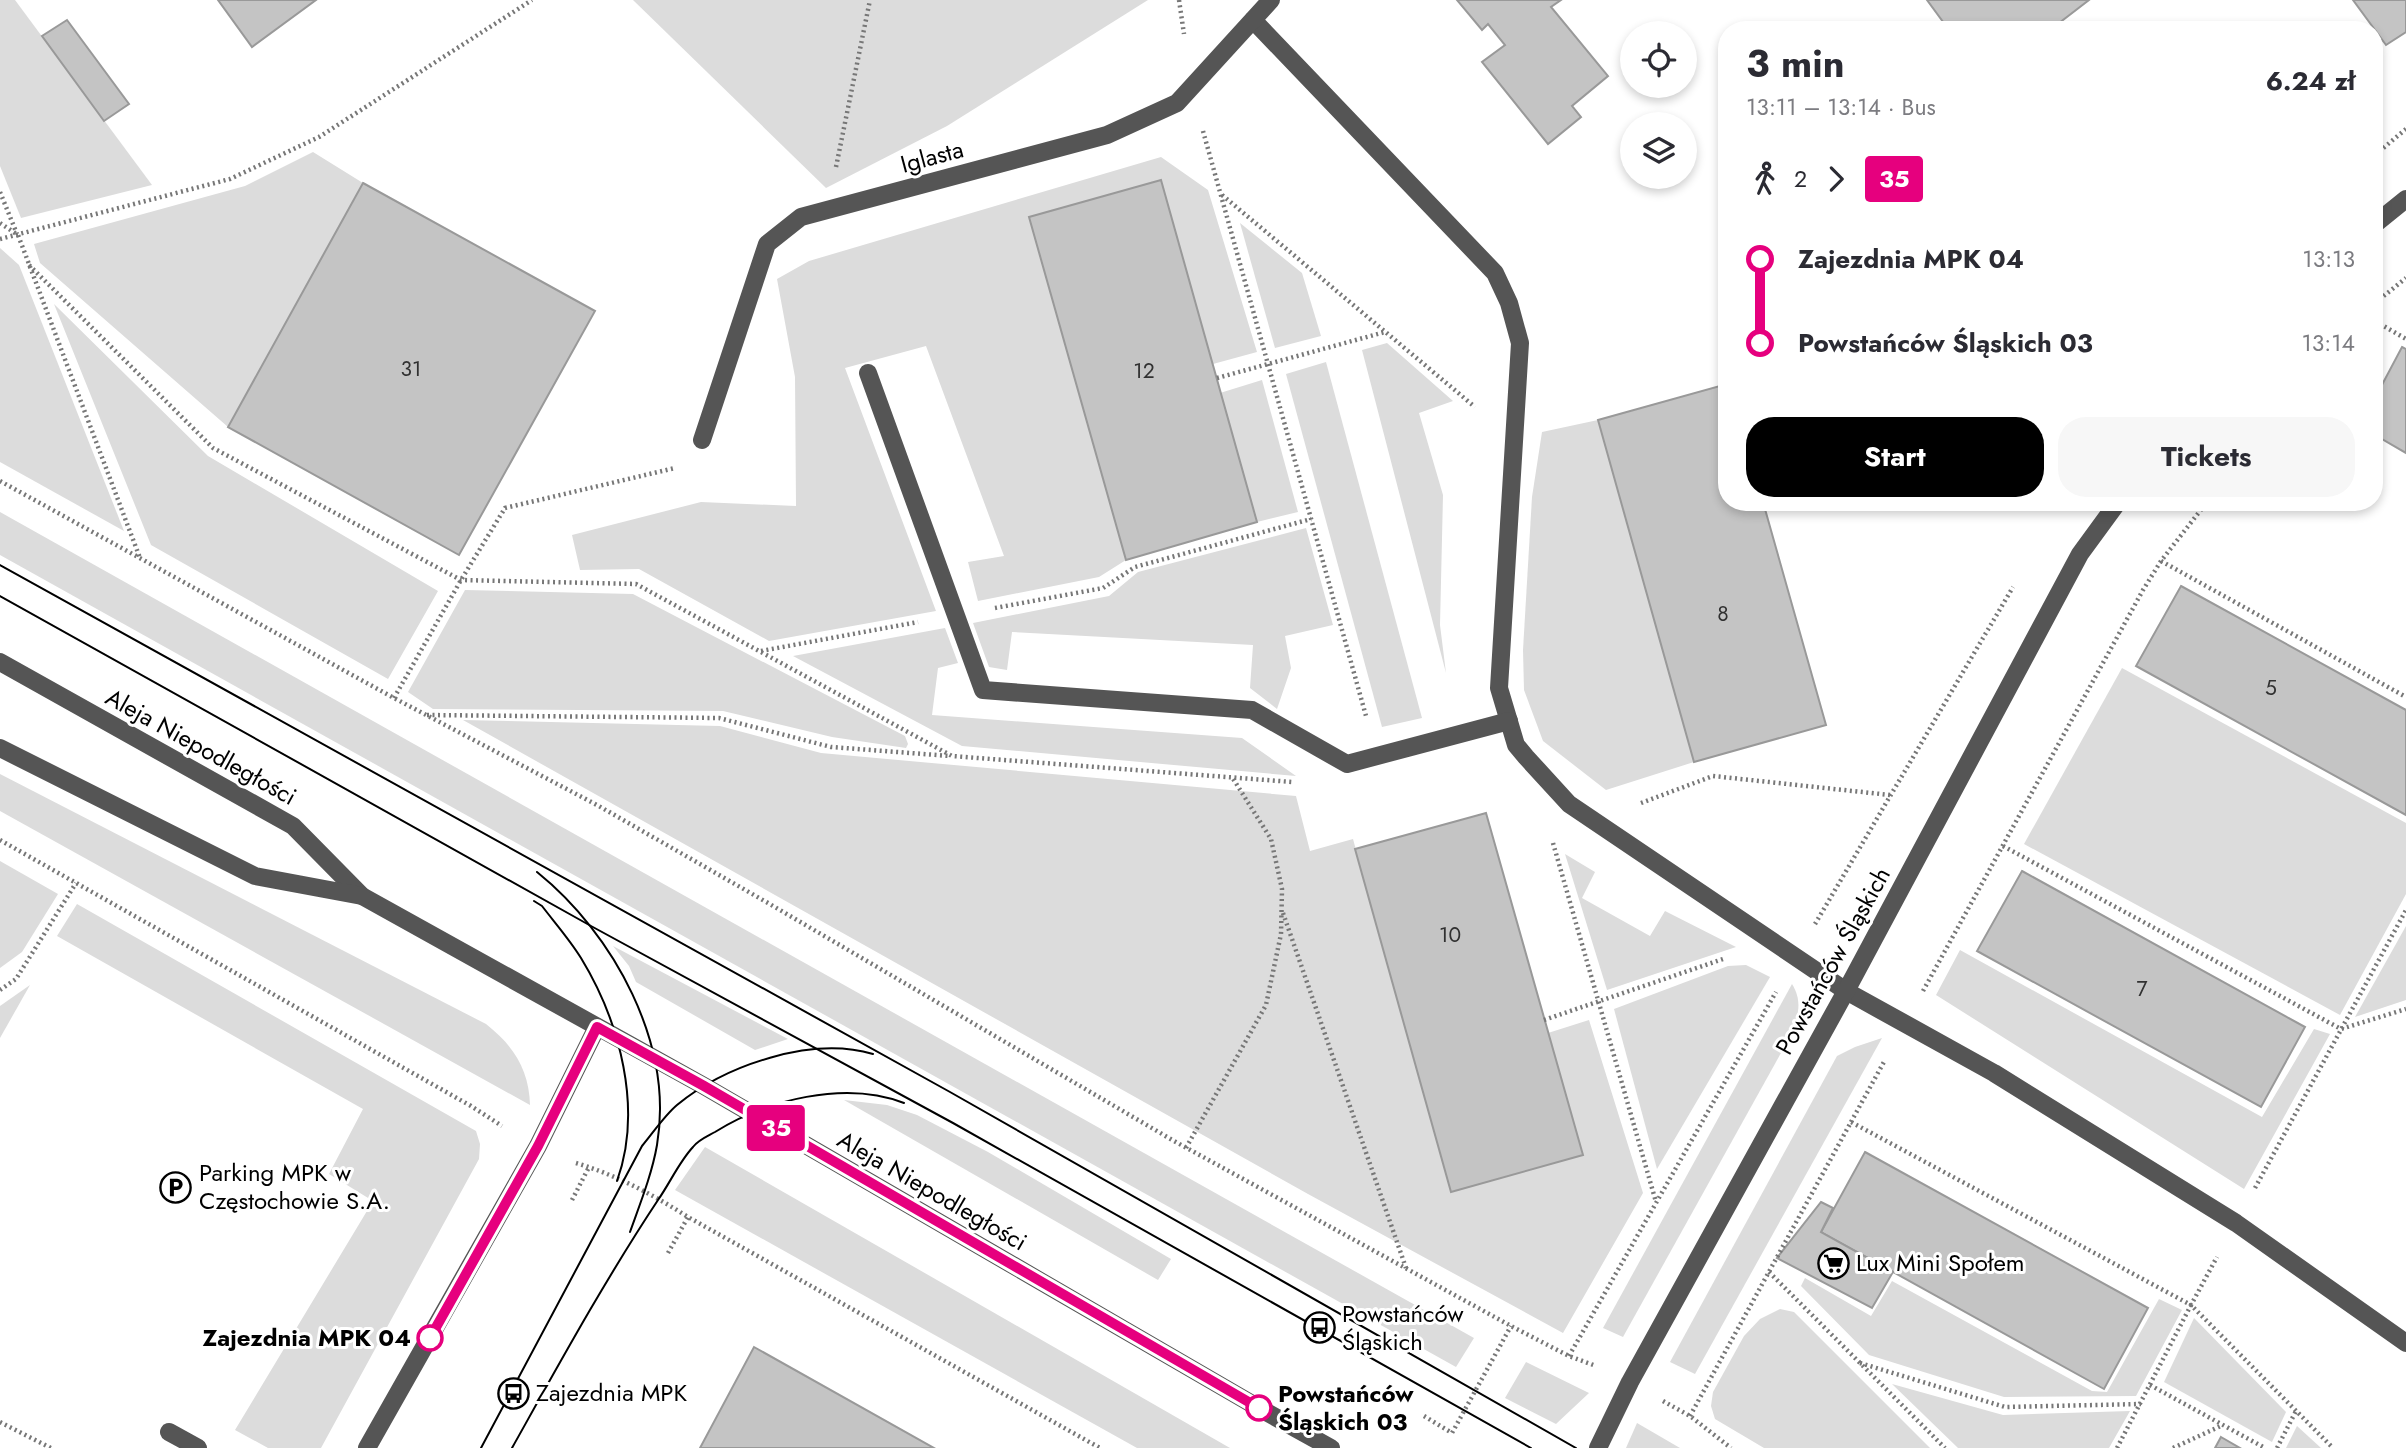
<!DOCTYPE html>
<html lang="en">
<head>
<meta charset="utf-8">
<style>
	body { margin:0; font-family:Jost,sans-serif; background:#f7f7f7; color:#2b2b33; height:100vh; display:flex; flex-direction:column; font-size:26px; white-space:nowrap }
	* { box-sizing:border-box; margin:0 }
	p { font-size:23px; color:#7c7c81 }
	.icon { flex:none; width:38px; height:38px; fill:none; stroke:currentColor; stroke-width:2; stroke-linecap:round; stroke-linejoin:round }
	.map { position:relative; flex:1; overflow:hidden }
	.panel { position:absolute; left:1718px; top:21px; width:665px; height:490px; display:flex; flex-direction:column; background:#fff; border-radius:28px; box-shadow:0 4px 10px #0003 }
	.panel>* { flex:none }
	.badge { padding:0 14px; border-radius:5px; font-size:24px; line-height:46px }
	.fabs { position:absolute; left:1620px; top:21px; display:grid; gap:14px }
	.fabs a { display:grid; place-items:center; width:77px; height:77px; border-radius:50%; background:#fff; box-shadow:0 4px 10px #0003; font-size:35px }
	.map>.badge { position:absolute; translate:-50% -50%; box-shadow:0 0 0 4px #fff }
	.legs { display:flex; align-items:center; gap:10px; height:77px; padding:0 28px; font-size:23px }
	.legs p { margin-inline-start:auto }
	.summary { display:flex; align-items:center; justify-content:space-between; height:119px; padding:0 28px }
	h1 { font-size:38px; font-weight:700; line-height:52px }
	.action { display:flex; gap:14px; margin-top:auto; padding:14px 28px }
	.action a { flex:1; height:80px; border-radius:28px; background:#000; color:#fff; font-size:28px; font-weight:700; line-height:80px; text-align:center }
	.action a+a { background:#f7f7f7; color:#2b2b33 }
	ul { padding:0 28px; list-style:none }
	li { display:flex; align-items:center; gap:24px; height:84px; font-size:26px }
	li i { display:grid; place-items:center; width:10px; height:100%; margin:0 9px; background:currentColor }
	li i::after { content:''; width:18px; height:18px; margin:-9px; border:5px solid; border-radius:50%; background:#fff }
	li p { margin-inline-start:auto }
	li:first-child i { background:linear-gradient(#0000 50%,currentColor 0) }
	li:last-child i { background:linear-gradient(currentColor 50%,#0000 0) }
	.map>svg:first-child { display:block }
	.green { fill:#dcdcdc }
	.building { fill:#c4c4c4; stroke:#999; stroke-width:2 }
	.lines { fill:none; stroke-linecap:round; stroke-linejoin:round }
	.path { stroke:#777; stroke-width:4.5; stroke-dasharray:2 3.5; stroke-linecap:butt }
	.minor { stroke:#555; stroke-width:18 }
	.tram { stroke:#000; stroke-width:2 }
	.line-1-casing { stroke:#fff; stroke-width:16 }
	.line-1 { stroke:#e6007e; stroke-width:10 }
	.stop-1-dot { fill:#fff; stroke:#e6007e; stroke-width:3.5 }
	.labels { text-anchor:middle; stroke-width:6; stroke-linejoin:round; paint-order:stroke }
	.number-label { font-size:21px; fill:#313131 }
	.street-label { font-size:24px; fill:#000; stroke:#fff }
	.poi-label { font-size:24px; fill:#000; stroke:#fff; text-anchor:start }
	.stop-label { font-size:24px; font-weight:bold; fill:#000; stroke:#fff; text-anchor:end }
</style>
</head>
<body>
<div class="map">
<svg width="2406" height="1448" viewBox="0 0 2406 1448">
	<rect width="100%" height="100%" fill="#fff"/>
	<!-- green -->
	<g class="green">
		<path d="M0 0H15L152 185 21 218 0 166Z"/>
		<path d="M633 0H1148L947 126 826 188Z"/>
		<path d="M313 152 363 183 228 427 40 263 34 244 245 186Z"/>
		<path d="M1161 157 1208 190 1257 352 1213 364 1161 180 1029 217 1126 560 1099 577 978 601 968 562 1004 556 926 346 845 368 936 611 769 641 639 569 580 570 572 535 701 502 796 506 795 377 777 279 809 261Z"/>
		<path d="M1240 223 1302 273 1321 336 1275 348Z"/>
		<path d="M0 248 19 265 124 531 0 462Z"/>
		<path d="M54 304 208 456 438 591 388 679 151 545Z"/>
		<path d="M1387 343 1453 401 1419 413 1443 495 1440 625 1446 673 1362 350Z"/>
		<path d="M1326 362 1422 718 1382 727 1286 374Z"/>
		<path d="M1262 380 1298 512 1257 522 1220 393Z"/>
		<path d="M1598 420 1694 762 1606 790 1543 741 1524 690 1523 650 1532 497 1542 432Z"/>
		<path d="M0 512 1474 1338 1456 1367 0 555Z"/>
		<path d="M1306 528 1333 625 1285 636 1291 668 1277 709 1250 688 1253 645 1012 632 1007 670 989 667 973 623 1109 596 1138 572Z"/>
		<path d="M465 590 633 594 905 736 908 744 906 748 832 737 723 711 433 709 408 692Z"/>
		<path d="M945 628 958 663 938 668 932 715 1242 738 1296 776 962 746 793 656Z"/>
		<path d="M2122 668 2406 823V894L2340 1015 2024 844Z"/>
		<path d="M463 720 720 726 821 753 1296 796 1310 851 1353 839 1451 1192 1582 1155 1548 1033 1589 1020 1643 1193 1563 1333 1308 1194Z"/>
		<path d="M0 774 486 1024C514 1046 529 1070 530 1105L0 811Z"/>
		<path d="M1565 854 1595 872 1582 898 1650 936 1665 911 1736 947 1607 990Z"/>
		<path d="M0 861 58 894 22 952 0 968Z"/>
		<path d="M77 904 476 1131 480 1144 479 1159 321 1448H268L235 1430 373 1201 329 1174 363 1109 57 936Z"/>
		<path d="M2406 926V1000L2355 1017Z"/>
		<path d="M613 946 788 1039 755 1050 636 982 629 966Z"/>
		<path d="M1960 950 2262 1117 2314 1029 2330 1034 2244 1189 1936 995Z"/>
		<path d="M1746 965 1770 977 1657 1169 1614 1009 1728 966Z"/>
		<path d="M1792 984C1803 1002 1798 1016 1791 1035L1623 1337 1603 1328Z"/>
		<path d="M30 985 0 1038V1006Z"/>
		<path d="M1882 1038 1695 1374 1670 1362 1837 1056 1855 1047Z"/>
		<path d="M844 1100 887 1105 917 1115 988 1152 1171 1259 1158 1280Z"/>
		<path d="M705 1147 1230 1448H1137L675 1190Z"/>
		<path d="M1805 1278 1871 1316 1892 1281 2092 1391 2107 1392 2159 1299 2182 1310 2136 1396 2004 1397 1869 1355 1801 1286Z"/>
		<path d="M1780 1309 1794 1312 1930 1448H1764L1715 1419 1711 1406 1713 1392 1744 1336 1760 1319Z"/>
		<path d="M2194 1318 2286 1412 2272 1442 2164 1382Z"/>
		<path d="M1526 1362 1589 1393 1556 1424 1505 1398Z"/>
		<path d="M1892 1384 2003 1415 2130 1411 2109 1448H1958Z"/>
		<path d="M1637 1423 1680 1448H1626Z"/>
		<path d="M2297 1426 2321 1448H2286Z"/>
	</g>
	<!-- building -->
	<g class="building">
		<path d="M218 0H316L252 47Z"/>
		<path d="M1457 0H1561L1551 7 1608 76 1572 106 1581 117 1548 144 1482 62 1505 45 1488 24 1482 30Z"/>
		<path d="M1927 0H2089L2050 30H1949Z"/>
		<path d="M2353 0H2406V32L2386 45Z"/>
		<path d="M67 20 129 104 104 121 42 36Z"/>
		<path d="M1161 180 1257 522 1126 560 1029 217Z"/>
		<path d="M363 183 595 311 459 555 228 427Z"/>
		<path d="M2402 347 2406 349V453L2375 435V398Z"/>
		<path d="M1727 384V502H1763L1826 725 1694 762 1598 420Z"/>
		<path d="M2181 586 2406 710V815L2136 666Z"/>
		<path d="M1486 813 1583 1155 1451 1192 1355 849Z"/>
		<path d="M2022 871 2305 1027 2261 1107 1977 951Z"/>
		<path d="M1865 1152 2148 1308 2104 1389 1821 1232Z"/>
		<path d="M1821 1202 1833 1208 1821 1232 1893 1272 1872 1308 1777 1258Z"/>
		<path d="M754 1347 934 1448H700Z"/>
		<path d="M2221 1437 2240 1448H2215Z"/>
	</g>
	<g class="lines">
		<!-- path -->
		<g class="path">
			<path d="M1179 0 1184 34"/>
			<path d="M1203 131 1366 716"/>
			<path d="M2375 155 2406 129"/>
			<path d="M836 167 870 0"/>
			<path d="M0 192 17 234"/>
			<path d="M1222 195 1475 407"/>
			<path d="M0 223 18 235 140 558"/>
			<path d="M0 239 230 179 319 137 532 0"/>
			<path d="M29 265 213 448 461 580 636 584 952 756 1292 782"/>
			<path d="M2375 303 2406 278"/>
			<path d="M2375 321 2406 339"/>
			<path d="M1217 378 1385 332"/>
			<path d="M0 481 394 698 597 805 768 903 1174 1141 1511 1326 1569 1356 1596 1366"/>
			<path d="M2161 561 2406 697"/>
			<path d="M995 608 1103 588 1135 567 1311 519"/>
			<path d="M761 651 918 622"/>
			<path d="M394 698 461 580 505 508 675 468"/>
			<path d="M427 715 719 718 831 747 950 756"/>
			<path d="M1641 803 1713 776 1890 795"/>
			<path d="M0 840 471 1106 502 1126"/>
			<path d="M1553 843 1656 1202"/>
			<path d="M2003 846 2341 1029 2406 1009"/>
			<path d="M1283 913 1406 1268"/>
			<path d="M1815 924 2013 587"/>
			<path d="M0 990 16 979 76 883"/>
			<path d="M1923 991 2143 590 2161 561 2207 502"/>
			<path d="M1544 1020 1726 958"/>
			<path d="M1851 1122 1885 1060"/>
			<path d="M1186 1148 1266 1005 1281 934 1282 889 1271 839 1232 777"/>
			<path d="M576 1163C616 1175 652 1194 688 1217L1100 1448"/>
			<path d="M2255 1188 2406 910"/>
			<path d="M572 1200 589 1167"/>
			<path d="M668 1253 688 1217"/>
			<path d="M1769 1272 1945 1448"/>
			<path d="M1569 1356 1776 992"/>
			<path d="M1860 1363 2005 1407 2141 1404"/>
			<path d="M2150 1385 2265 1448"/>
			<path d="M1663 1401 1690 1416 1731 1448"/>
			<path d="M1424 1416 1452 1433 1511 1326"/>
			<path d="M1690 1416 1851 1122 2191 1305 2217 1257"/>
			<path d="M0 1422 51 1448"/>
			<path d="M2117 1448 2191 1305 2333 1448"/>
			<path d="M2173 1448 2223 1425"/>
			<path d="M2277 1448 2296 1411"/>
		</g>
		<!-- minor -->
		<g class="minor">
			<path d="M1253 20 1495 273 1509 303 1520 343 1499 688 1516 745 1526 757 1569 804 1846 991 1994 1073 2236 1223 2406 1343"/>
			<path d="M2375 224 2406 199"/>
			<path d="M868 373 983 690 1252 710 1347 764 1509 721"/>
			<path d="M702 440 767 244 801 217 1107 135 1177 103 1271 0"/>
			<path d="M0 662 293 826 362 896 704 1086 1259 1408 1331 1448"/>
			<path d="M0 748 255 876 362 896"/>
			<path d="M169 1432 198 1448"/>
			<path d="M367 1448 538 1146 597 1027"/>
			<path d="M1598 1448 1630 1382 1846 991 2080 554 2118 502"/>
		</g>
		<!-- tram -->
		<g class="tram">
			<path d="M0 565 950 1092 1576 1448"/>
			<path d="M0 596 591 926 953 1123 1531 1448"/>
			<path d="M537 872C614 934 674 1044 657 1145 652 1174 640 1204 630 1232"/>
			<path d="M534 901 542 906C555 923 570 940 581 958 620 1022 643 1109 617 1181"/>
			<path d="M481 1448 642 1146C653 1133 664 1116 677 1105 726 1065 811 1036 873 1054"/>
			<path d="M512 1448C559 1364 605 1280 658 1200 670 1183 679 1162 693 1147 698 1140 708 1136 715 1132 766 1100 845 1080 904 1103"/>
		</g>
	</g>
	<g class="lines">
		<defs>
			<path id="line-1" d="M430 1338 538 1146 597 1027 704 1086 1259 1408"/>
		</defs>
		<!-- line-1 casing -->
		<use href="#line-1" class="line-1-casing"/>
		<!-- line-1 -->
		<use href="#line-1" class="line-1"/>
	</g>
	<!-- icons -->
	<defs>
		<symbol id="parking-ring" viewBox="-11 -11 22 22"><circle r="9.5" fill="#fff" stroke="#000" stroke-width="1.5"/><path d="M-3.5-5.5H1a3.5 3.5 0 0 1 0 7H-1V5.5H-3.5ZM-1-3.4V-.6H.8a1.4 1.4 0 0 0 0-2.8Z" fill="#000"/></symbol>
		<symbol id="supermarket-ring" viewBox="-11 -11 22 22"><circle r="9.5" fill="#fff" stroke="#000" stroke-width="1.5"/><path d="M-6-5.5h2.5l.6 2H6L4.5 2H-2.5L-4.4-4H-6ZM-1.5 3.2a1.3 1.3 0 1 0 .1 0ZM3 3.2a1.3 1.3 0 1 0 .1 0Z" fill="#000"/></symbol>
		<symbol id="bus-ring" viewBox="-11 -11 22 22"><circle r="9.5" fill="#fff" stroke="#000" stroke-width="1.5"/><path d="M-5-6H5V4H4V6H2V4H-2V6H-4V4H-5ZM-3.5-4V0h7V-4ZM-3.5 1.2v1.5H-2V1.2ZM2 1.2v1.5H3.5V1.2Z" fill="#000"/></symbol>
	</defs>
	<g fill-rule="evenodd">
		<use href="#parking-ring" x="158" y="1170" width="35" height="35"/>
		<use href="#supermarket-ring" x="1816" y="1246" width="35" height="35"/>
		<use href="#bus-ring" x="1302" y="1310" width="35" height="35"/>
		<use href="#bus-ring" x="496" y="1376" width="35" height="35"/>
	</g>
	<!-- markers -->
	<g class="stop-1-dot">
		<circle cx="430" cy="1338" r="12"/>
		<circle cx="1259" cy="1408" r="12"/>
	</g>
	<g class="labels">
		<!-- number labels -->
		<g class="number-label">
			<text x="411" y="376">31</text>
			<text x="1144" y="378">12</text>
			<text x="1723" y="621">8</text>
			<text x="2271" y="695">5</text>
			<text x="1450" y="942">10</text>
			<text x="2142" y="996">7</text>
		</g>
		<!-- street labels -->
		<g class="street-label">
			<text transform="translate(932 157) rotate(-15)" y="8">Iglasta</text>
			<text transform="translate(201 747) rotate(29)" y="8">Aleja Niepodległości</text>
			<text transform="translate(1833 961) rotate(-61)" y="8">Powstańców Śląskich</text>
			<text transform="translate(932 1191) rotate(30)" y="8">Aleja Niepodległości</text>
		</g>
		<!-- poi labels -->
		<g class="poi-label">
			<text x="199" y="1181">Parking MPK w<tspan x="199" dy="28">Częstochowie S.A.</tspan></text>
			<text x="1856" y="1271">Lux Mini Społem</text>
			<text x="1342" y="1322">Powstańców<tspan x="1342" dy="28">Śląskich</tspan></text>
			<text x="536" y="1401">Zajezdnia MPK</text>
		</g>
		<!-- stop labels -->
		<g class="stop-label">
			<text x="411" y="1346">Zajezdnia MPK 04</text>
			<text x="1278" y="1402" text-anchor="start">Powstańców<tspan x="1278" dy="28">Śląskich 03</tspan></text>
		</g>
	</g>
</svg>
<div class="fabs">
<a><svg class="icon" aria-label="locate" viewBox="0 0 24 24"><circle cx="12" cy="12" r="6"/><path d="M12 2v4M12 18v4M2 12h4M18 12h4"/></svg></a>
<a><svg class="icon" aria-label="layers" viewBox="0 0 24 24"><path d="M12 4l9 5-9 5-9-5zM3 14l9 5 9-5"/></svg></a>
</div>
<b class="badge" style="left:776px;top:1128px;background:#e6007e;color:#fff">35</b>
<section class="panel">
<div class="summary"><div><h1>3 min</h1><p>13:11 – 13:14 · Bus</p></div><b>6.24 zł</b></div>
<div class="legs"><svg class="icon" aria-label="walk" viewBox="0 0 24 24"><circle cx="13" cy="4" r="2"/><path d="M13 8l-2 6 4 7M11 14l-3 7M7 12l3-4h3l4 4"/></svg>2<svg class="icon" aria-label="forward" viewBox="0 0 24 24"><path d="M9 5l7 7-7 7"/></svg><b class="badge" style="background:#e6007e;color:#fff">35</b></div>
<ul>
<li><i style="color:#e6007e"></i><b>Zajezdnia MPK 04</b><p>13:13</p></li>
<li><i style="color:#e6007e"></i><b>Powstańców Śląskich 03</b><p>13:14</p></li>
</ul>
<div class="action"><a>Start</a><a>Tickets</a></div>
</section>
</div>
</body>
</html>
